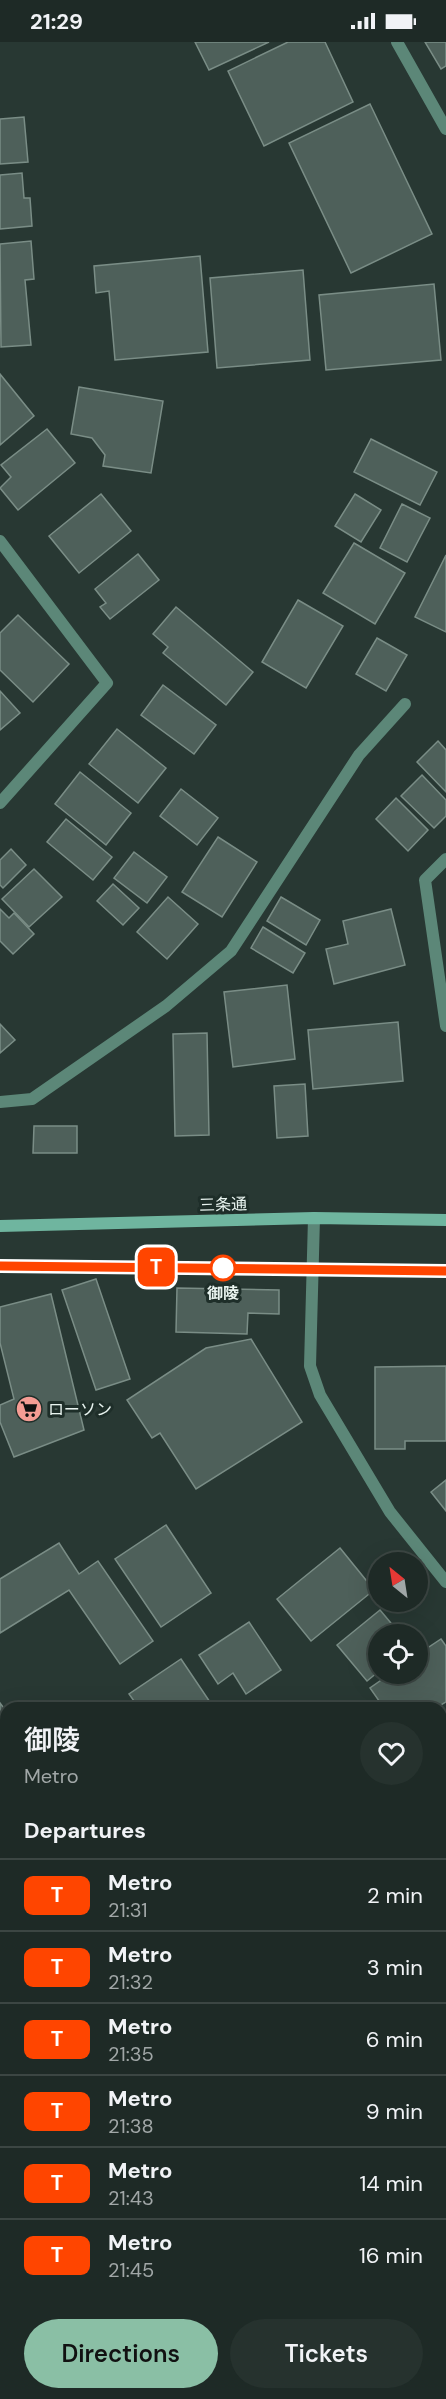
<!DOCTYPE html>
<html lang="en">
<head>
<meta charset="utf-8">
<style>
	body { margin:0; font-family:"DM Sans","Noto Sans JP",sans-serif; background:#26322e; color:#f1f3f6; height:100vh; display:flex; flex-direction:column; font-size:22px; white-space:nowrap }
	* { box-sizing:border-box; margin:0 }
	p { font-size:20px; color:#a1a7a7 }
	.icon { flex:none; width:33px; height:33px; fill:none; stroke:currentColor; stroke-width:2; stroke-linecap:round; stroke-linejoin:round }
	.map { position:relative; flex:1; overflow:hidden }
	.panel { position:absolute; left:0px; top:1660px; width:447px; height:698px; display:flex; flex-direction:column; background:#1e2a26; border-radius:18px 18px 0 0; box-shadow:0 6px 24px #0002,0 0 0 2px #3c4643 }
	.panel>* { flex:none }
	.badge { padding:0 12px; border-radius:9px; font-size:21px; line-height:39px }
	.needle { width:39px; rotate:330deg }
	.tools { position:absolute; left:368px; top:1510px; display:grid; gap:12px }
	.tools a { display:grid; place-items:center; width:60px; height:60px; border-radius:50%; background:#1e2a26; box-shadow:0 6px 24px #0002,0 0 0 2px #3c4643; font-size:30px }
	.map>.badge { position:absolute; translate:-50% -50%; box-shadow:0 0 0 3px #fff }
	h2 { padding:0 24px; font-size:22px; line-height:54px }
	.round { display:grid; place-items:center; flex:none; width:63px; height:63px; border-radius:32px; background:#26322e }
	.head { display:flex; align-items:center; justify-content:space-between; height:102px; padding:0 24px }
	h1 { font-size:28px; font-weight:600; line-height:45px }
	.action { display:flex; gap:12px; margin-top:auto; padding:12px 24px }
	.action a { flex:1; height:69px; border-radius:36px; background:#8abfa5; color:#111; font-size:24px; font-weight:600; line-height:69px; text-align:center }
	.action a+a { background:#26322e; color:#f1f3f6 }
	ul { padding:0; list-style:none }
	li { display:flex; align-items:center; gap:18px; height:72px; padding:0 24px; border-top:2px solid #3c4643 }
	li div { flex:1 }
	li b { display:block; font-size:22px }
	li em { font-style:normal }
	li .badge { min-width:66px; font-weight:700; text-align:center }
	.status { display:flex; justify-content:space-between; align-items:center; height:42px; padding:0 30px; background:#1e2a26; direction:ltr }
	.status svg { height:16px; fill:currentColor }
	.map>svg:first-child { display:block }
	.building { fill:#4e605a; stroke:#7a8d86; stroke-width:1.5 }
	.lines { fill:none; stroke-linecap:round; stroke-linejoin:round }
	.lane { stroke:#5c8778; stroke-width:12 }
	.street { stroke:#5c8778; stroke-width:12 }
	.secondary { stroke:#6fb59f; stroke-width:12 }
	.line-casing { stroke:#fff; stroke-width:14 }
	.line { stroke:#ff4500; stroke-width:9 }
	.stop-dot { fill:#fff; stroke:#ff4500; stroke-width:3 }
	.labels { text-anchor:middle; stroke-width:6; stroke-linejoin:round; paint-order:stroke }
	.street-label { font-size:16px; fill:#e9f4f0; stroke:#1e2e29 }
	.stop-label { font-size:16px; font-weight:bold; fill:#e9f4f0; stroke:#1e2e29 }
	.poi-label { font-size:16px; fill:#e9f4f0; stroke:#1e2e29; text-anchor:start }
</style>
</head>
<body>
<div class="status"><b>21:29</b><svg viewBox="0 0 49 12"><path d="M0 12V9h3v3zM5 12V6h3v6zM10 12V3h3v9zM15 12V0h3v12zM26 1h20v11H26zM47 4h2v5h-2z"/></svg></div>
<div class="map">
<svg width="446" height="2357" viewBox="0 0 446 2357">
	<rect width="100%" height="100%" fill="#283833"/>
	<!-- building -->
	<g class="building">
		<path d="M195 0H269L209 28Z"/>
		<path d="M288 0H325L353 60 264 104 228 29Z"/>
		<path d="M425 0H446V24L441 27Z"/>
		<path d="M370 62 432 192 351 231 289 101Z"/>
		<path d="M24 75 28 120 0 122V77Z"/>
		<path d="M22 131 24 156H30L32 184 0 187V133Z"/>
		<path d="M31 199 34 237 25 238 31 303 1 305 0 202Z"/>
		<path d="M200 214 208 310 115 318 109 249 96 251 94 224Z"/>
		<path d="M303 228 310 318 217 326 210 236Z"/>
		<path d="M434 242 441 318 326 328 319 253Z"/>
		<path d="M0 332 34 374 0 403Z"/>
		<path d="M79 345 163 359 151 431 103 424 105 413 92 396 71 392Z"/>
		<path d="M47 387 75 421 18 468 0 446 11 435 1 423Z"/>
		<path d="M371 397 437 430 420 463 354 430Z"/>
		<path d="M101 452 131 489 79 531 49 494Z"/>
		<path d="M355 452 381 468 361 500 335 484Z"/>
		<path d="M402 462 430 476 407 520 380 506Z"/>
		<path d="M354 501 405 531 375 582 323 551Z"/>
		<path d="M138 512 159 538 110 577 100 565 106 561 95 547Z"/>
		<path d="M446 513V590L415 575Z"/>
		<path d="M298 558 343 584 306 646 262 620Z"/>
		<path d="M176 565 253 630 226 663 163 611 168 605 153 592Z"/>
		<path d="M18 573 69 622 33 660 0 628V591Z"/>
		<path d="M377 596 407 613 386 649 356 632Z"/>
		<path d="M163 643 216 683 194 712 141 673Z"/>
		<path d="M0 649 20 671 0 688Z"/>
		<path d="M117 687 166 726 138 761 89 722Z"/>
		<path d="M438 699 446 708V750L417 720Z"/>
		<path d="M80 730 131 771 106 803 55 762Z"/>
		<path d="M422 733 446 758V774L434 786 401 754Z"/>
		<path d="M181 747 218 776 197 803 160 774Z"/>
		<path d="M396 756 428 788 408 809 376 777Z"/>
		<path d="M66 777 112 815 93 838 47 800Z"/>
		<path d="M218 795 257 820 222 875 182 850Z"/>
		<path d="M11 807 26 823 3 846 0 843V818Z"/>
		<path d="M134 810 167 835 147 861 114 836Z"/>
		<path d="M34 827 62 855 29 885 2 857Z"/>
		<path d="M113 842 139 866 123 883 97 859Z"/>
		<path d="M168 855 198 882 167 917 137 890Z"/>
		<path d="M281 855 320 878 306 903 267 879Z"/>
		<path d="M0 867 9 876 14 871 34 892 13 912 0 899Z"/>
		<path d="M391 867 405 923 334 942 326 907 348 902 343 879Z"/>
		<path d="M263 885 305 911 293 931 251 906Z"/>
		<path d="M287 943 295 1017 233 1025 224 950Z"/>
		<path d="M398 980 403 1039 313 1047 308 988Z"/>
		<path d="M0 982 15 998 0 1011Z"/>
		<path d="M207 991 209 1093 175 1094 173 992Z"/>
		<path d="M305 1042 308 1094 277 1096 274 1044Z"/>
		<path d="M34 1084H77V1111H33Z"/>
		<path d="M96 1237 130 1337 96 1348 62 1248Z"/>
		<path d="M177 1246 279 1248V1272L248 1271 247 1292 176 1290Z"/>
		<path d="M51 1252 84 1388 14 1415 0 1380V1363L14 1357 0 1301V1265Z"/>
		<path d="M251 1297 302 1380 196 1447 160 1391 152 1396 127 1358 206 1306Z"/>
		<path d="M446 1324V1399H405V1407H375V1325Z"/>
		<path d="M446 1438V1469L431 1450Z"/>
		<path d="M166 1483 211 1551 161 1585 115 1517Z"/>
		<path d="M59 1501 79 1532 98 1519 153 1599 120 1622 69 1548 0 1591V1537Z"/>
		<path d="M340 1506 374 1548 311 1599 277 1557Z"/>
		<path d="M380 1568 401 1593H378V1630L367 1639 337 1603Z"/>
		<path d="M249 1580 281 1628 246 1652 233 1631 218 1642 199 1613Z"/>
		<path d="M441 1597 446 1604V1660L436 1666H384L370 1646 390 1632H417V1613Z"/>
		<path d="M181 1617 214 1666H139L129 1652Z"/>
		<path d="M0 1661 6 1669V1698L0 1702Z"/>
		<path d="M0 1866 6 1871V1931L0 1938Z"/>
		<path d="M446 1927V2003L441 2007V1932Z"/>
		<path d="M0 2027 6 2033V2057L0 2051Z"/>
		<path d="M446 2031V2095L441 2089V2036Z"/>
		<path d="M6 2094V2122L0 2116V2100Z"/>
		<path d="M446 2113V2137L441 2132V2118Z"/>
		<path d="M0 2196 6 2201 5 2269 0 2265Z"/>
		<path d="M446 2304V2357H382L388 2352H441V2308Z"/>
		<path d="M56 2352H112L110 2357H53Z"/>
		<path d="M137 2352H243L240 2357H134Z"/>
	</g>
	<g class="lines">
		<!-- lane -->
		<g class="lane">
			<path d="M0 1060 32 1057 166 964 231 909 359 713 405 662"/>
			<path d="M0 2003 6 1996"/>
		</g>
		<!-- street -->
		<g class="street">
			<path d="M397 0 446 87"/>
			<path d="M0 499 107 641 0 761"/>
			<path d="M446 817 425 838 446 984"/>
			<path d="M314 1176 310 1324 320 1353 390 1470 446 1540"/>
			<path d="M0 1802 6 1808"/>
			<path d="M441 2212 446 2217"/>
			<path d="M32 2357 35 2352"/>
		</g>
		<!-- secondary -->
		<path class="secondary" d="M0 1184 314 1176 446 1178"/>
	</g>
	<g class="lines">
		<defs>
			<path id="line" d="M0 1224 446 1229"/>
		</defs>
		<!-- line casing -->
		<use href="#line" class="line-casing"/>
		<!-- line -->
		<use href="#line" class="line"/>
	</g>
	<!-- icons -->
	<defs>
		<symbol id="supermarket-disc" viewBox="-11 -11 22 22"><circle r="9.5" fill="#f59c94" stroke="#1e2e29"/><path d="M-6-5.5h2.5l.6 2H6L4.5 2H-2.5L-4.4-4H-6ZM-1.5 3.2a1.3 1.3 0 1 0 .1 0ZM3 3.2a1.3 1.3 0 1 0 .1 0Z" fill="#111"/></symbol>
	</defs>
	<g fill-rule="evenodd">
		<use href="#supermarket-disc" x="14" y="1352" width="30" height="30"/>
	</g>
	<!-- markers -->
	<circle class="stop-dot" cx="223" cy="1226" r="12"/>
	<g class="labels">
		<!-- street labels -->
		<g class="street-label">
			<text transform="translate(223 1162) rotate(-2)" y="6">三条通</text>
		</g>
		<!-- stop labels -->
		<g class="stop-label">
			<text x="223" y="1257">御陵</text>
		</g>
		<!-- poi labels -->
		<g class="poi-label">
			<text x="48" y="1373">ローソン</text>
		</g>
	</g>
</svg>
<div class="tools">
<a><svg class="needle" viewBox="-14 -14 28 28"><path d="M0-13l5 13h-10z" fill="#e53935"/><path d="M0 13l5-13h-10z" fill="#a1a7a7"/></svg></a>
<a><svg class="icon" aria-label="locate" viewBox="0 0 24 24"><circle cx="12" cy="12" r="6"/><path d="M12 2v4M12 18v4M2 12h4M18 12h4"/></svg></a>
</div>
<b class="badge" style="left:156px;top:1225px;background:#ff4500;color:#fff">T</b>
<section class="panel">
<div class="head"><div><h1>御陵</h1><p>Metro</p></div><a class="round"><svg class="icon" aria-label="heart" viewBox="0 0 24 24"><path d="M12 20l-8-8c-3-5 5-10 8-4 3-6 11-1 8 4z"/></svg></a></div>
<h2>Departures</h2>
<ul>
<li><span class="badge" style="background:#ff4500;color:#fff">T</span><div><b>Metro</b><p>21:31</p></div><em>2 min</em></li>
<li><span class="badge" style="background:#ff4500;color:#fff">T</span><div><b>Metro</b><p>21:32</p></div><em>3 min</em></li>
<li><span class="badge" style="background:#ff4500;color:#fff">T</span><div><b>Metro</b><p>21:35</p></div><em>6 min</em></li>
<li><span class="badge" style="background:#ff4500;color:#fff">T</span><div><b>Metro</b><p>21:38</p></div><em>9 min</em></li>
<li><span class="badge" style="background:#ff4500;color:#fff">T</span><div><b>Metro</b><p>21:43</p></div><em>14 min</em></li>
<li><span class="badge" style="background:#ff4500;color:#fff">T</span><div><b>Metro</b><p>21:45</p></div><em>16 min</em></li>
</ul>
<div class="action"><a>Directions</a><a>Tickets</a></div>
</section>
</div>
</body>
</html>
